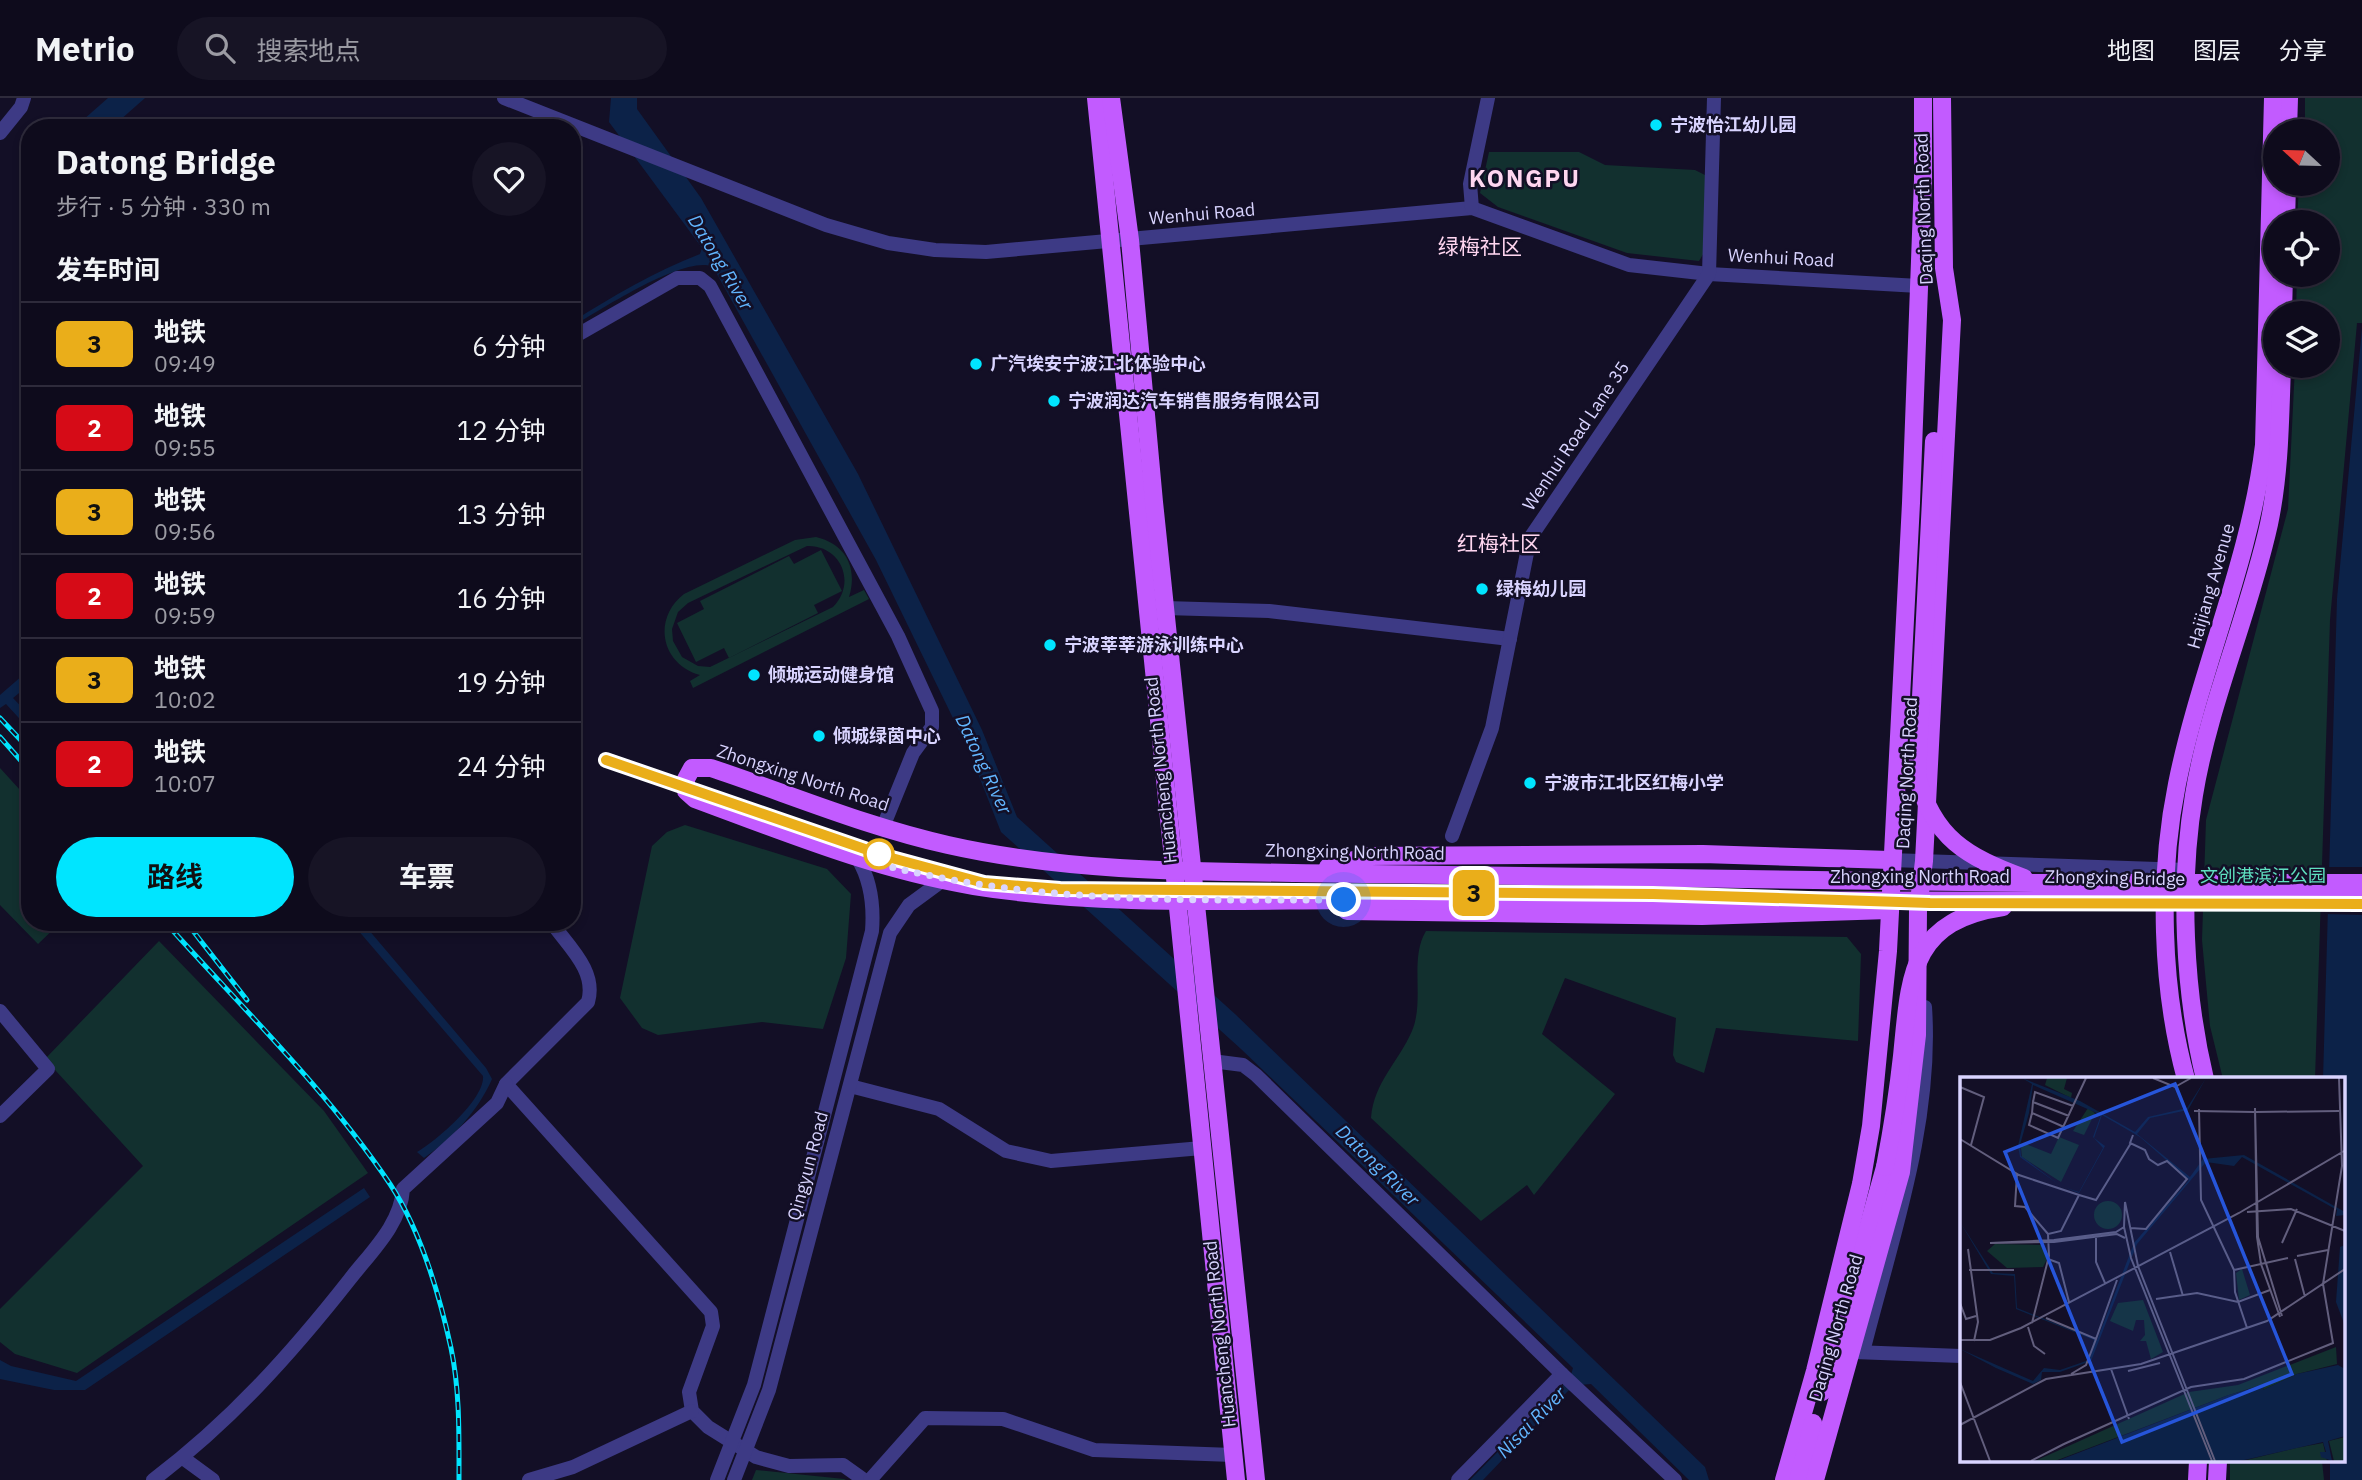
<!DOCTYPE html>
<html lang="zh">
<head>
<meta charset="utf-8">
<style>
	body { margin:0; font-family:"IBM Plex Sans","Noto Sans SC",sans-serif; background:#171425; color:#f1f3f6; height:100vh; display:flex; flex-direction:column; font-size:26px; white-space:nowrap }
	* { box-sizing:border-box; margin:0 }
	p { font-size:23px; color:#9b9ba3 }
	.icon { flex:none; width:38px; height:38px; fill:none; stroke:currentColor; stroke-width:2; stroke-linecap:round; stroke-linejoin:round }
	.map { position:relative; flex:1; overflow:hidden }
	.panel { position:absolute; left:21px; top:21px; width:560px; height:812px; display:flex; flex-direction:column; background:#0e0b1c; border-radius:28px; box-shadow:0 4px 10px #0003,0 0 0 2px #2e2b3b }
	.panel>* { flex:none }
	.badge { padding:0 14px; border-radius:10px; font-size:24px; line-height:46px }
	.needle { width:46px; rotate:292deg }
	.buttons { position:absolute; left:2263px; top:21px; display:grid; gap:14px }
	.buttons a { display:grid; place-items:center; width:77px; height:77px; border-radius:50%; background:#0e0b1c; box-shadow:0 4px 10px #0003,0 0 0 2px #2e2b3b; font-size:35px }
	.you { position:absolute; width:35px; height:35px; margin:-18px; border:5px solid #fff; border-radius:50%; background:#1a73e8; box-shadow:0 0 0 10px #1a73e833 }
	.map>.badge { position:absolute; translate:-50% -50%; box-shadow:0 0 0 4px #fff }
	h2 { padding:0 35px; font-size:26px; line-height:63px }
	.round { display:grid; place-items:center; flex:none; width:74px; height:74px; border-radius:37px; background:#171425 }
	.headline { display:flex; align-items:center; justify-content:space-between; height:119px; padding:0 35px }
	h1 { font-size:33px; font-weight:700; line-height:52px }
	.button { display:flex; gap:14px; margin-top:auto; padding:14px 35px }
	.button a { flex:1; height:80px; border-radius:42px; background:#00e5ff; color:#111; font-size:28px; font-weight:700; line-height:80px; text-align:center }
	.button a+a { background:#171425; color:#f1f3f6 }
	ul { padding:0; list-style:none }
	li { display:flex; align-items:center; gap:21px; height:84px; padding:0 35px; border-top:2px solid #2e2b3b }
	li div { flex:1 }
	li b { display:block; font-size:26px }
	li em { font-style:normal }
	li .badge { min-width:77px; font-weight:700; text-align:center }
	header { display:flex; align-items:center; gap:42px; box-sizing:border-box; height:98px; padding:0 35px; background:#0e0b1c; border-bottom:2px solid #2e2b3b }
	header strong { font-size:33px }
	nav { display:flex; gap:38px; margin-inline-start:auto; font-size:24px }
	.search { width:490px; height:63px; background:#171425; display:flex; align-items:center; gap:18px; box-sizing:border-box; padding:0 24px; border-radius:38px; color:#9b9ba3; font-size:26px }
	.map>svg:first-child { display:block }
	.green { fill:#12302f; fill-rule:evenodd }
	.water { fill:#0c2248 }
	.pier { fill:#130f26 }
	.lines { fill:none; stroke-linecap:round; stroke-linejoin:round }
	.minor { stroke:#3d3a85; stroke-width:14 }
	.major { stroke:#c25bff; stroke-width:18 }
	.rail-casing { stroke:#00e5ff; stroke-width:5 }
	.rail { stroke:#130f26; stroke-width:2.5; stroke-dasharray:8; stroke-linecap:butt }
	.major-bridge { stroke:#c25bff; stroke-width:18 }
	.line-casing { stroke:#fff; stroke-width:16 }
	.line { stroke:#eaae1a; stroke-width:10 }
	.walk { stroke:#d9d4ff; stroke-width:7; stroke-dasharray:0 12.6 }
	.poi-dot { fill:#00e5ff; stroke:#130f26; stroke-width:2.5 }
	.stop-dot { fill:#fff; stroke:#eaae1a; stroke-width:3.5 }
	.labels { text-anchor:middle; stroke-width:5; stroke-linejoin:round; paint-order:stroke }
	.poi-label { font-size:18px; font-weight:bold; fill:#d9d4ff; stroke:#130f26; text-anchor:start }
	.street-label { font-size:18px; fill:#d9d4ff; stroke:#130f26 }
	.park-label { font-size:18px; fill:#5fe0c0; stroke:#130f26 }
	.water-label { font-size:19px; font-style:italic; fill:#62b6ff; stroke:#130f26 }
	.quarter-label { font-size:21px; fill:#ffd6f0; stroke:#130f26 }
	.district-label { font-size:24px; font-weight:bold; letter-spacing:2px; fill:#ffd6f0; stroke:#130f26 }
	.inset-road { fill:none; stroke:#625e7d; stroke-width:2 }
	.view { fill:#2655da; fill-opacity:0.15; stroke:#2655da; stroke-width:3.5 }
	.inset-edge { fill:none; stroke:#d9d4ff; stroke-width:3.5 }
</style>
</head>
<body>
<header>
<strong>Metrio</strong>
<div class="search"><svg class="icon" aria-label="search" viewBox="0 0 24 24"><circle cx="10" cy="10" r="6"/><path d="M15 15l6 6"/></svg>搜索地点</div>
<nav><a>地图</a><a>图层</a><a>分享</a></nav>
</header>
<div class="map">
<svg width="2362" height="1382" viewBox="0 0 2362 1382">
	<rect width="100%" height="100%" fill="#130f26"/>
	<!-- green -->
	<g class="green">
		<path d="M2305 0H2362V225H2357L2330 522 2315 981H2223L2210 928 2202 842 2206 722 2288 411 2295 268H2328V215H2296L2297 177H2328V124H2297L2299 86H2328V33H2305Z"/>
		<path d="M1489 54H1579L1605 67 1695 72 1705 77V153L1699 163 1627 155 1498 109 1480 95Z"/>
		<path d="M816 439C846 446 858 470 849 499L864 492 869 501 693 590 690 583 700 577C661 566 652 521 684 496L795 442ZM807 448C841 447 857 485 833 509L710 569 698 568 682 559 673 543 672 531 678 514 688 505Z"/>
		<path d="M821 452 842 493 814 507 818 515 729 560 724 550 696 564 677 525 704 511 700 503 789 458 794 466Z"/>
		<path d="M0 670 30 703V824H61L38 846 0 807Z"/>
		<path d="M685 727 827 771 851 796 846 860 823 931 762 924 658 937 642 930 620 900 652 748 667 734Z"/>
		<path d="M1426 833 1847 839 1861 856 1858 943 1716 930 1704 975 1676 964 1673 957 1676 920 1565 880 1542 936 1615 996 1534 1097 1527 1087 1481 1123 1371 1020C1374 984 1398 965 1412 933 1425 902 1409 861 1426 833Z"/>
		<path d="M159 843 324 1013 368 1075 77 1275 15 1256 0 1244V1211L143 1068 45 961Z"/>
		<path d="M2230 1363H2322L2324 1382H2230Z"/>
		<path d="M756 1372 844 1381 846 1382H752Z"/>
	</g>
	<!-- water -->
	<g class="water">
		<path d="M108 0H145L111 30H90L83 22Z"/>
		<path d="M611 0H637V11L701 100 858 376 982 632 1017 719 1235 916 1705 1369 1709 1382H1689L1591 1286 1579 1287 1568 1293 1483 1382H1470L1570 1280 1573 1270 1241 951 1001 734 969 653 876 462 713 169C686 156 598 213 572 229V224C613 198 654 174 700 156L702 150 609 24Z"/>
		<path d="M2362 230V1382H2330V1363H2343V981H2323L2337 501Z"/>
		<path d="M30 571V586L13 600 30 618V632L6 606 0 610V597Z"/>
		<path d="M351 824H362L486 970 492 981C478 1013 452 1041 424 1060L417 1054C436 1043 485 1001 483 978Z"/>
		<path d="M364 1090 370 1099 85 1292H54L0 1281V1262L11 1268 76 1283Z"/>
	</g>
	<!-- pier -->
	<path class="pier" d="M2326 769H2362V817L2324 816Z"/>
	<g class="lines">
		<!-- minor -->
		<g class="minor">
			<path d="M504 0 826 127 888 145 935 152 986 154 1472 110 1629 167 1709 176 1919 188"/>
			<path d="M0 35 21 9 24 0"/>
			<path d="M1472 110 1470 86 1488 0"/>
			<path d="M572 240 677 180H700L710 188 898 538 932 613V629L913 655 883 729"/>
			<path d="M1165 510 1269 513 1510 541"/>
			<path d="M1452 738 1492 630 1530 440 1709 176 1714 0"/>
			<path d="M1890 762 2187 772"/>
			<path d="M551 824C569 849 597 873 588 904L506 986 711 1214 713 1228 689 1294 692 1313 708 1329 756 1359 789 1368 843 1367 864 1382"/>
			<path d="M0 913 48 971 0 1018"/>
			<path d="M1212 963 1243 967 1256 977 1562 1276 1458 1382"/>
			<path d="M850 988 939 1011 1006 1053 1051 1063 1202 1050"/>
			<path d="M1854 1254 1961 1258"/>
			<path d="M1863 1254C1891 1142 1933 1026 1925 909"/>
			<path d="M1562 1276 1675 1382"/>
			<path d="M183 1360 213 1382"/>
			<path d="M153 1382C230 1324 291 1256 350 1181 371 1154 401 1126 403 1091L497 1005 506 986"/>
			<path d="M529 1382 573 1369 692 1313"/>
			<path d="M717 1382 754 1287 872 833C874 807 871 783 858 761"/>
			<path d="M734 1382 769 1292 890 835 909 807 943 782"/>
			<path d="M870 1382 925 1320 1003 1321 1094 1352 1233 1357"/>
		</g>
		<!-- major -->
		<g class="major">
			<path d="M1096 0 1236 1382"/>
			<path d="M1111 0 1130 142 1154 404 1256 1382"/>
			<path d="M2288 33 2289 0"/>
			<path d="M2286 124 2287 86"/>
			<path d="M2283 215 2284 177"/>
			<path d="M1328 769 1369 758 1703 756 1890 762"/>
			<path d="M1368 802C1237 802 1104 809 974 788 877 772 787 735 695 701L686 693V681L692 670H711C789 696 867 729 948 747 1085 778 1231 773 1370 776"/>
			<path d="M1347 813 1702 818 1889 812"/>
			<path d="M2186 981C2161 890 2158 779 2177 686 2200 572 2250 464 2264 347L2273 0"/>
			<path d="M2205 981C2184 894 2179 786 2194 697 2209 605 2249 517 2269 426 2280 374 2280 321 2282 268"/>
			<path d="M1822 1294 1885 1069"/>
			<path d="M1784 1382 1815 1273 1861 1086 1871 1028 1888 853 1911 405 1923 82V0"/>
			<path d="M1798 1382 1813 1325"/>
			<path d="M1815 1382 1901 1074 1917 937 1918 811 1924 763 1952 222 1944 170 1942 0"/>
			<path d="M2197 1382 2198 1363"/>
			<path d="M2217 1382 2218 1363"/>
		</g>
		<defs>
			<g id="rail">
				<path d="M0 620 30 652"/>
				<path d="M0 639 30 673"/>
				<path d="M165 824C242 910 326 991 390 1086 421 1133 439 1195 451 1250 460 1293 459 1338 459 1382"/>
				<path d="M186 824 247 902"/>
			</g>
		</defs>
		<!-- rail casing -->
		<use href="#rail" class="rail-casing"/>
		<!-- rail -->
		<use href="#rail" class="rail"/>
		<!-- major-bridge -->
		<g class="major-bridge">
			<path d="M1934 343 1917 678C1933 740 1967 759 2024 780"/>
			<path d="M1370 776 2037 785H2362"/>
			<path d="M1368 802 2362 803"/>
			<path d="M1885 1069C1892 1032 1898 995 1902 958 1910 879 1909 823 2003 809"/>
		</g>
	</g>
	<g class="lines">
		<defs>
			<path id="line" d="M606 662 888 759 984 785 1060 791 1653 796 1930 805 2362 806"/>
		</defs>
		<!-- line casing -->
		<use href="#line" class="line-casing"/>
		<!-- line -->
		<use href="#line" class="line"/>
		<!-- walk -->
		<path class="walk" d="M879 756 878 766C1037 806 1183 802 1344 802"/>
	</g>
	<!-- markers -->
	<g class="poi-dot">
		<circle cx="1656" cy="27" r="7"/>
		<circle cx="976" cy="266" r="7"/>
		<circle cx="1054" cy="303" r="7"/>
		<circle cx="1482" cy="491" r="7"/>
		<circle cx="1050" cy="547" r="7"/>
		<circle cx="754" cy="577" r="7"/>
		<circle cx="819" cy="638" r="7"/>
		<circle cx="1530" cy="685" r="7"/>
	</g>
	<circle class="stop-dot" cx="879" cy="756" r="14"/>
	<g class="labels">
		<!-- poi labels -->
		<g class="poi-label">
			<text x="1670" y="33">宁波怡江幼儿园</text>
			<text x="990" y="272">广汽埃安宁波江北体验中心</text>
			<text x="1068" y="309">宁波润达汽车销售服务有限公司</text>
			<text x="1496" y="497">绿梅幼儿园</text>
			<text x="1064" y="553">宁波莘莘游泳训练中心</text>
			<text x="768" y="583">倾城运动健身馆</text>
			<text x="833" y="644">倾城绿茵中心</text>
			<text x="1544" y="691">宁波市江北区红梅小学</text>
		</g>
		<!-- street labels -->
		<g class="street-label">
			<text transform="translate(1924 111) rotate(-92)" y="6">Daqing North Road</text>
			<text transform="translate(1202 116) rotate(-5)" y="6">Wenhui Road</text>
			<text transform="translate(1781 160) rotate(3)" y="6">Wenhui Road</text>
			<text transform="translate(1576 338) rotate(-56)" y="6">Wenhui Road Lane 35</text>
			<text transform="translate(2211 488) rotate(-74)" y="6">Haijiang Avenue</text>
			<text transform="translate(1161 672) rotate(-96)" y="6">Huancheng North Road</text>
			<text transform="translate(1907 675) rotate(-87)" y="6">Daqing North Road</text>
			<text transform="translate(803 680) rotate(18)" y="6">Zhongxing North Road</text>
			<text transform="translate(1355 754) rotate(1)" y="6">Zhongxing North Road</text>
			<text x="1920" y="785">Zhongxing North Road</text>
			<text transform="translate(2115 780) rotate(1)" y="6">Zhongxing Bridge</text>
			<text transform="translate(808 1068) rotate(-75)" y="6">Qingyun Road</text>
			<text transform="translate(1836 1230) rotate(-74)" y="6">Daqing North Road</text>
			<text transform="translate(1220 1236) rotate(-96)" y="6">Huancheng North Road</text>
		</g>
		<!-- park labels -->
		<g class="park-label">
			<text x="2263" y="784">文创港滨江公园</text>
		</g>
		<!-- water labels -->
		<g class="water-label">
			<text transform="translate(721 164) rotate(59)" y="7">Datong River</text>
			<text transform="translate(984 666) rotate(65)" y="7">Datong River</text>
			<text transform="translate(1378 1067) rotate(44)" y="7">Datong River</text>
			<text transform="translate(1531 1324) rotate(-46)" y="7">Nisai River</text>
		</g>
		<!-- quarter labels -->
		<g class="quarter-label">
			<text x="1480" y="156">绿梅社区</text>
			<text x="1499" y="453">红梅社区</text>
		</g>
		<!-- district labels -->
		<g class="district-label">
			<text x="1525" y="89">KONGPU</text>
		</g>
	</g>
	<!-- overview -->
	<g transform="translate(1960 979)">
		<rect width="385" height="385" fill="#130f26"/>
		<path d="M87 1H107L104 12 112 16 111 21 85 8ZM128 31 135 36 124 58 113 54ZM99 60 119 68 101 105 62 80 61 71 63 66 91 77ZM134 138a14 14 0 1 1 28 0a14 14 0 1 1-28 0ZM35 167 84 168 87 182 83 190 47 191 27 174ZM282 192 290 218 279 223 276 196ZM183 223 203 275 191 282 186 264H180L185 258 184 243H176L173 254 150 244 158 226ZM376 270 377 287 337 297 303 313 304 307 266 319 95 384H75L229 315 278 308ZM385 360V384H374L369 364ZM363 366 367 384H282L336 371Z" fill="#12302f"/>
		<path d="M62 1 120 24 175 55 188 40 227 31 246 1 228 33 190 41 177 57 230 100 243 82 284 78 385 135V138L376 139 377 133 282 80 274 89 246 85 177 167 131 284 100 295H82L81 303 73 307 36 291 0 272 73 304 84 291 100 293 129 283 134 263 56 232 54 199 31 197 0 145 33 196 55 197 57 231 137 263 174 166 229 103 180 60 142 38 134 61 145 69 119 116 106 111 119 115 143 71 133 60 141 38 73 8 69 36 60 68 61 79 98 107 60 80 58 69 72 7ZM385 168V249L376 225 380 170ZM378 288 385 292V359L368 364 372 384 361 380 360 375H366L363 365 280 384H97L269 318 304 308 303 313 337 297Z" fill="#0c2248"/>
		<path class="inset-road" d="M193 1 215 10 231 1M0 10 24 20 11 68M73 25 75 15 113 29M239 32 241 123 274 193 275 215 287 251M234 34 294 35M296 35 379 34M72 36 69 48 98 61 126 1M104 50 72 36 73 25 109 39M0 62 59 98 119 118M57 97 55 129 65 130 88 157M287 135 331 132 385 154M164 150 156 155 94 163 30 166 94 165 157 157 165 161M170 151 186 152 227 102 207 84 198 88 189 82 185 73 170 66 173 58M136 160V185L145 206M322 166 337 132M8 172 18 245 14 264M210 175 223 219M337 179 368 173M88 182 99 186 109 225M335 182 345 220M9 193H54M274 193 328 181M196 222 237 216 278 225 310 213M0 226 6 242 16 239M320 240 301 187 297 160 295 31 298 160 322 239M86 241 136 262 157 203M72 246 89 179 88 157 101 154 119 118 136 123 171 66M68 250 74 269 85 277M0 263H30L61 251 279 136 384 74M151 292 169 342M168 294 200 286M111 297 126 288 136 262M0 305 30 384M0 348 86 302 181 287 307 244 385 192M104 367 231 310 284 302 373 266 363 207 382 89 379 1M71 384 104 367M252 384 171 181 164 150 165 125 178 189 255 384"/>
		<path class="view" d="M215 7 332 297 162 365 45 75Z"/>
		<rect width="385" height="385" class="inset-edge"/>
	</g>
</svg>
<div class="buttons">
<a><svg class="needle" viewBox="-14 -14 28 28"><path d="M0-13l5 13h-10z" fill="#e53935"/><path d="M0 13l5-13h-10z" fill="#9b9ba3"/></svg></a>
<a><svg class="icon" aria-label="locate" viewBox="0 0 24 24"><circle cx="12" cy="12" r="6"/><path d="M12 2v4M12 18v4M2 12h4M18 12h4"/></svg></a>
<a><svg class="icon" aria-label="layers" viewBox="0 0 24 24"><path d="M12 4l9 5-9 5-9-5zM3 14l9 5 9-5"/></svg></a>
</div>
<div class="you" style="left:1344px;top:802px"></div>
<b class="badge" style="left:1474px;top:795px;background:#eaae1a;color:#111">3</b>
<section class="panel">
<div class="headline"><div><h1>Datong Bridge</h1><p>步行 · 5 分钟 · 330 m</p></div><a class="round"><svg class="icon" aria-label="heart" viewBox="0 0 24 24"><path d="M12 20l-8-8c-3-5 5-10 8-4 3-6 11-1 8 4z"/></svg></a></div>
<h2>发车时间</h2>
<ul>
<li><span class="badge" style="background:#eaae1a;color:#111">3</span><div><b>地铁</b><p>09:49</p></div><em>6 分钟</em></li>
<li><span class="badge" style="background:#d60b17;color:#fff">2</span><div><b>地铁</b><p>09:55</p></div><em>12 分钟</em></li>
<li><span class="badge" style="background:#eaae1a;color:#111">3</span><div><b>地铁</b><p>09:56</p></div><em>13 分钟</em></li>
<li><span class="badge" style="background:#d60b17;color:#fff">2</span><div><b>地铁</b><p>09:59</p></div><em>16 分钟</em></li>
<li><span class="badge" style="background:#eaae1a;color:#111">3</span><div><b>地铁</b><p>10:02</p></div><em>19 分钟</em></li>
<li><span class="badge" style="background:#d60b17;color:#fff">2</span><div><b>地铁</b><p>10:07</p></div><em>24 分钟</em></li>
</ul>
<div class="button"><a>路线</a><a>车票</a></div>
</section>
</div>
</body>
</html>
